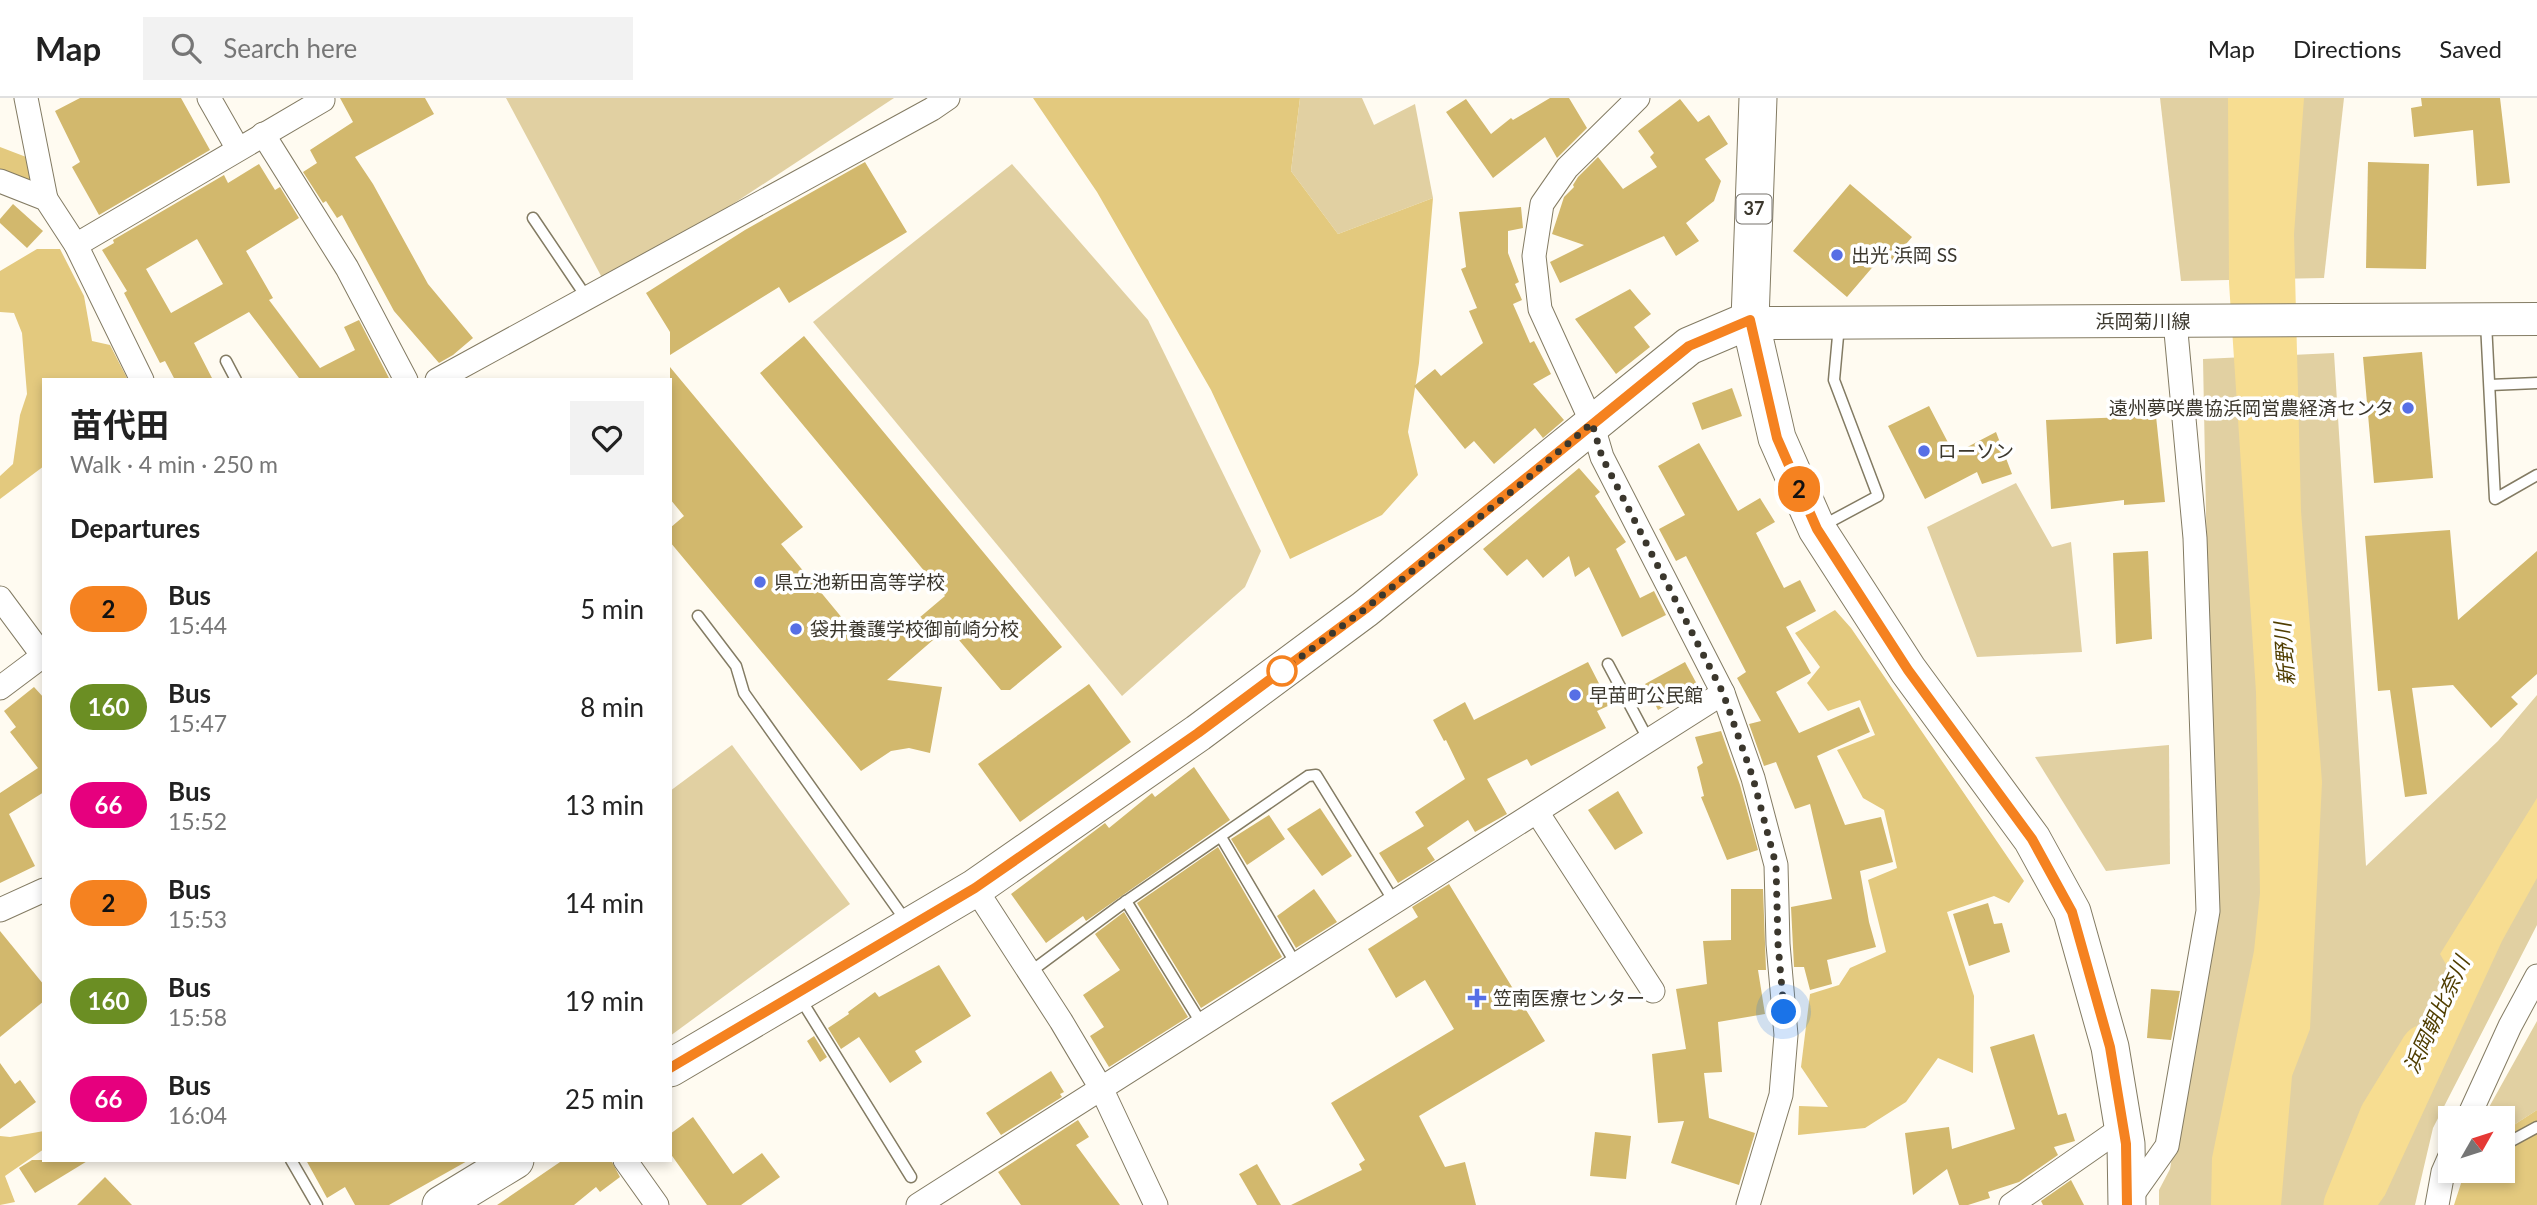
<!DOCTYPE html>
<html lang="en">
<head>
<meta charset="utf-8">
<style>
	body { margin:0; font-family:Lato,"Noto Sans JP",sans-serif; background:#f2f2f2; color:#222; height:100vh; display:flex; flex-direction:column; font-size:26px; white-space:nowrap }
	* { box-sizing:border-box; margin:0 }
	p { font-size:23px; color:#767676 }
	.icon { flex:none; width:38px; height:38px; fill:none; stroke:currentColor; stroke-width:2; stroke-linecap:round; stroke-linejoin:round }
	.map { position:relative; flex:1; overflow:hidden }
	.panel { position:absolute; left:42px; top:280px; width:630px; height:784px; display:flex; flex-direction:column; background:#fff; border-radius:0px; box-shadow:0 4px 10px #0003 }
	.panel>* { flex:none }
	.badge { padding:0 14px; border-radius:23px; font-size:24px; line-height:46px }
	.needle { width:46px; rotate:51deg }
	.tools { position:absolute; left:2438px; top:1008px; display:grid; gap:14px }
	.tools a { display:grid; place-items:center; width:77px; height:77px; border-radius:0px; background:#fff; box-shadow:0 4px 10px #0003; font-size:35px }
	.you { position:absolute; width:35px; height:35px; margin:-18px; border:5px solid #fff; border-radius:50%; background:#1a73e8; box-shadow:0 0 0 10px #1a73e833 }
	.map>.badge { position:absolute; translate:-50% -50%; box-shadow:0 0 0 4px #fff }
	h2 { padding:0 28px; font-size:26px; line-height:63px }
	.round { display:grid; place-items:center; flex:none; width:74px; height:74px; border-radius:0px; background:#f2f2f2 }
	.head { display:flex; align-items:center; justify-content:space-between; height:119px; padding:0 28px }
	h1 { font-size:33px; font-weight:700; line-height:52px }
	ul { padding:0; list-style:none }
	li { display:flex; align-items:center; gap:21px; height:98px; padding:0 28px }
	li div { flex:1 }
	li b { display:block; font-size:26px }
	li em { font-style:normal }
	li .badge { min-width:77px; font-weight:700; text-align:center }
	header { display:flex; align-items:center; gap:42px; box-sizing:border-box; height:98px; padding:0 35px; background:#fff; border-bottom:2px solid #e0e0e0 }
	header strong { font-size:33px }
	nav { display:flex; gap:38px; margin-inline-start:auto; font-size:24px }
	.search { width:490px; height:63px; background:#f2f2f2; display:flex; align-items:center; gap:18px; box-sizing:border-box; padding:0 24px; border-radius:0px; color:#767676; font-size:26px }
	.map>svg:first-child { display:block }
	.green { fill:#e1d0a2 }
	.forest { fill:#e3c97e }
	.water { fill:#f7dd91 }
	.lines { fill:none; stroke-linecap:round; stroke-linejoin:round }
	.river { stroke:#f7dd91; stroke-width:49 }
	.building { fill:#d2b86d; fill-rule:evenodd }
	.service-casing { stroke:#837b63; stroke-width:13 }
	.minor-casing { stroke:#837b63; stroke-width:25 }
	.secondary-casing { stroke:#837b63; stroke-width:34 }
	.primary-casing { stroke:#837b63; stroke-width:39 }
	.service { stroke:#fff; stroke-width:10 }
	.minor { stroke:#fff; stroke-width:23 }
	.secondary { stroke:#fff; stroke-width:32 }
	.primary { stroke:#fff; stroke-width:37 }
	.line-casing { stroke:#fff; stroke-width:16 }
	.line { stroke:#f58220; stroke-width:10 }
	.walk { stroke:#3b372d; stroke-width:7; stroke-dasharray:0 12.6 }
	.poi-dot { fill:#576fe5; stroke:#fff; stroke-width:2.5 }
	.stop-dot { fill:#fff; stroke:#f58220; stroke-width:3.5 }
	.labels { text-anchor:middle; stroke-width:7; stroke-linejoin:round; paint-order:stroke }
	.shield { fill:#fff; stroke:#76736c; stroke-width:2 }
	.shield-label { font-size:18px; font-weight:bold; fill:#3b372d }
	.poi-label { font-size:19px; fill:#3b372d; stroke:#fff; text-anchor:start }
	.street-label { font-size:19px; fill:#3b372d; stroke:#fff }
	.water-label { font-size:21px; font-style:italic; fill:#503e00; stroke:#fff }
</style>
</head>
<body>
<header>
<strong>Map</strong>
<div class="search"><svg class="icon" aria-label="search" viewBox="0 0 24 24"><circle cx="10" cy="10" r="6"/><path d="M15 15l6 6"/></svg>Search here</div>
<nav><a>Map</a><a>Directions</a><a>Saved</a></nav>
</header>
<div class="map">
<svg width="2537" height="1107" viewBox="0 0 2537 1107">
	<rect width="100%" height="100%" fill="#fffbf1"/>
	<!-- green -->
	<g class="green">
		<path d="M506 0H894L607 189Z"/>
		<path d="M1300 0H1362L1374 27 1415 6 1433 100 1338 136 1291 73Z"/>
		<path d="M2160 0H2344L2324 180 2181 183Z"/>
		<path d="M1012 66 1148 222 1261 453 1245 489 1122 598 813 224Z"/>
		<path d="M2334 255 2366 768 2498 643 2537 597V827L2433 1030 2415 1107H2159V1092L2170 1071 2193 936 2213 773 2203 261Z"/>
		<path d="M2016 385 2052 449 2071 444 2082 554 1977 559 1927 429Z"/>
		<path d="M732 647 850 806 670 938V693Z"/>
		<path d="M2169 647 2170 766 2106 773 2035 659Z"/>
		<path d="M2537 923V1012L2503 1034 2502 1020H2483Z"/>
	</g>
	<!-- forest -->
	<g class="forest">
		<path d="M1033 0H1300L1291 73 1338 136 1433 100 1419 265 1408 334 1418 377 1382 417 1290 461 1211 292 1097 94Z"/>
		<path d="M0 49 34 62 40 94 0 76Z"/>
		<path d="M37 151H60L84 198 92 243 110 247 128 282H44V368L0 401V378L13 366 20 317 27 296 22 235 14 215 0 214V173Z"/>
		<path d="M1835 512 1851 530 2024 783 2009 805 1994 798 1947 814 1974 898 1973 975 1938 960 1906 1004 1865 1030 1798 1037 1799 1008 1828 1009 1801 969 1810 896 1839 887 1850 870 1886 854 1868 782 1897 770 1884 712 1863 700 1837 652 1875 637 1860 602 1828 613 1807 585 1820 569 1795 535Z"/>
		<path d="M2537 1012V1107H2454L2465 1073H2502L2503 1034Z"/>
		<path d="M44 1033V1051L5 1078 15 1104 0 1107V1038L10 1039Z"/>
	</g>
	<!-- water -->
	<g class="water">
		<path d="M2228 0H2304L2294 136 2301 413 2322 684 2310 931 2292 978 2281 1107H2211L2212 1060 2254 853 2260 795 2256 594 2229 185Z"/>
		<path d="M2537 700V780L2502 843 2385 1097 2378 1107H2354L2390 1009 2448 870 2440 856Z"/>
	</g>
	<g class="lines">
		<!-- river -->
		<path class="river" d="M2348 1107 2384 1018 2425 951"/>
	</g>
	<!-- building -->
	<g class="building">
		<path d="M80 0H181L210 52 99 117 72 69 80 64 55 13Z"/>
		<path d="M340 0H425L434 16 355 59 373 86 428 186 473 240 453 257 439 265 394 213 342 117 337 120 326 103 323 105 303 74 317 65 310 52 353 24Z"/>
		<path d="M1550 0H1569L1587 30 1557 60 1545 39 1493 80 1446 14 1466 1 1491 36 1511 20 1513 22Z"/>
		<path d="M2421 0H2500L2510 85 2477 88 2473 32 2414 39 2411 10 2422 8Z"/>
		<path d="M1680 1 1698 24 1709 17 1728 46 1705 61 1721 83 1714 103 1686 125 1699 143 1676 158 1664 138 1560 185 1550 164 1584 147 1552 136 1564 99 1574 89 1573 87 1578 79 1598 59 1623 91 1657 69 1650 59 1654 55 1638 33Z"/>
		<path d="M865 64 907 134 789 205 779 189 670 257V234L646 195 745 132Z"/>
		<path d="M2368 64 2429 66 2426 171 2366 170Z"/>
		<path d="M259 66 275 92 280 89 299 120 246 153 273 200 269 202 320 270 355 252 344 229 359 222 390 282H296L299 280 249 214 194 245 213 282H175L165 263 160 265 124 195 127 193 102 152 114 145 113 142 224 77 228 85ZM197 141 223 186 171 215 146 171Z"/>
		<path d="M1850 86 1912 139 1890 165 1882 158 1847 199 1793 153Z"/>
		<path d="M13 106 43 133 27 150 0 125V121Z"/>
		<path d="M1521 109 1523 130 1508 133V155L1519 184 1515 186 1522 202 1513 206 1530 245 1534 243 1551 276 1533 286 1564 322 1543 340 1535 330 1494 366 1474 343 1465 351 1414 288 1435 271 1441 278 1483 245 1469 213 1477 210 1461 171 1466 169 1459 114Z"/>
		<path d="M1630 191 1651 216 1634 229 1650 249 1616 276 1575 221Z"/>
		<path d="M804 238 1062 549 1010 592H1001L948 529 887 582 942 589 930 655 909 650 891 653 861 673 670 444V430L684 418 670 401V269L803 429 781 446 857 538 877 522 893 542 945 498 760 275Z"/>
		<path d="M2422 254 2433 380 2374 385 2363 259Z"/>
		<path d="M1732 290 1742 318 1702 332 1692 305Z"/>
		<path d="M1929 308 1954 356 1996 334 2012 376 1982 386 1977 374 1925 401 1888 328Z"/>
		<path d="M2156 318 2165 404 2124 407V402L2051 411 2046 322Z"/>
		<path d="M1699 345 1738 413 1760 400 1775 424 1756 435 1784 490 1800 482 1816 513 1786 529 1811 575 1776 594 1799 635 1859 609 1870 634 1817 658 1845 727 1881 719 1893 764 1860 773 1869 824 1876 849 1827 862 1832 886 1810 892 1804 869H1794L1791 809 1832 801 1810 706 1795 711 1776 664 1764 668 1749 626 1761 623 1737 580 1746 574 1686 458 1676 463 1659 431 1685 417 1658 368Z"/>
		<path d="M1579 370 1600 394 1595 398 1626 444 1616 451 1640 500 1654 493 1666 517 1622 539 1589 469 1575 479 1569 458 1543 480 1527 461 1507 478 1483 451Z"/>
		<path d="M2450 432 2458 522 2537 453V576L2511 599 2518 606 2491 630 2453 587 2412 590 2427 696 2405 699 2390 592 2378 593 2365 438Z"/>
		<path d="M2148 453 2152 541 2116 546 2113 455Z"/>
		<path d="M1588 564 1610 607 1597 613 1606 630 1531 668 1527 661 1487 681 1507 716 1475 734 1468 722 1427 750 1435 762 1398 785 1379 755 1424 728 1415 714 1465 681 1446 642 1444 643 1433 622 1465 604 1474 622Z"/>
		<path d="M1685 564 1699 590 1658 612 1645 586Z"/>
		<path d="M1089 586 1131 644 1020 724 978 666Z"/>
		<path d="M34 589 44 600V694L9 716 35 768 0 785V695L38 670 10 634 16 629 4 613Z"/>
		<path d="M1721 633 1740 687 1758 752 1727 762 1701 699 1704 698 1697 669 1703 665 1695 639Z"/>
		<path d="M1194 669 1230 722 1086 823 1083 818 1046 845 1011 796 1105 725 1109 730 1152 695 1155 699Z"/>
		<path d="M1618 693 1643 735 1615 752 1588 712Z"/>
		<path d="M1320 710 1352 758 1322 778 1287 731Z"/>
		<path d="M1269 717 1285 741 1247 767 1231 741Z"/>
		<path d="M1218 749 1282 859 1201 910 1137 805Z"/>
		<path d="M1449 786 1545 943 1419 1018 1445 1069 1465 1064 1476 1107H1291L1362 1072 1359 1066 1365 1062 1331 1005 1454 931 1425 882 1396 900 1368 851 1418 819 1412 809Z"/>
		<path d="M1314 791 1337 824 1296 850 1277 818Z"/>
		<path d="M1731 791H1763L1766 872H1758L1765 916 1718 924 1722 974 1704 975 1709 1020 1755 1035 1739 1087 1671 1065 1684 1023 1658 1025 1652 956 1686 951 1676 891 1707 886 1703 843 1731 842Z"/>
		<path d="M1988 805 1994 826 2002 825 2010 854 1969 868 1953 816Z"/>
		<path d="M1124 814 1188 919 1109 969 1090 938 1104 929 1083 897 1120 872 1095 836Z"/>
		<path d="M0 833 44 887V903L0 939Z"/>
		<path d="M939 867 971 918 915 953 922 964 890 985 859 939 841 951 828 930 849 916 848 914 875 894 879 899Z"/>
		<path d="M2151 891 2180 893 2171 942 2147 940Z"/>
		<path d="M2034 936 2058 1017 2066 1015 2075 1043 2054 1049 2058 1057 2019 1084 1988 1094 1990 1100 1968 1107H1959L1947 1071 1913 1097 1905 1035 1949 1029 1952 1051 2015 1031 1990 949Z"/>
		<path d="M814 938 827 959 820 964 807 943Z"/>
		<path d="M0 965 15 986 20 982 36 1004 0 1031Z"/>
		<path d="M1051 973 1064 994 1060 996 1062 999 1001 1037 986 1015Z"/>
		<path d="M693 1019 733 1076 762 1055 780 1079 741 1107H707L670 1055V1036Z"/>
		<path d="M1078 1022 1089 1039 1076 1047 1120 1107H1021L998 1074Z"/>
		<path d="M1595 1034 1631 1038 1626 1081 1590 1078Z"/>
		<path d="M32 1062H89L35 1095 19 1070Z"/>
		<path d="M306 1062H469L389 1107H355L345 1089 327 1100Z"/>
		<path d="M563 1062H611L620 1079 600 1094 596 1089 574 1107H497Z"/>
		<path d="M1257 1066 1281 1107H1257L1239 1076Z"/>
		<path d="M105 1079 132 1107H77Z"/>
		<path d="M2071 1082 2084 1107H2043L2041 1103Z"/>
	</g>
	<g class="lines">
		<defs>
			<g id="service">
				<path d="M533 120 587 200"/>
				<path d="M2486 225 2495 401 2537 377"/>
				<path d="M226 263 236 282"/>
				<path d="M2490 287 2537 285"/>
				<path d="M1822 428 1878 398 1834 282 1839 227"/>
				<path d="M698 518 736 568 744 595 906 823"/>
				<path d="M1608 566 1649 643"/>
				<path d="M1221 739 1297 868"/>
				<path d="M1126 803 1203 928"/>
				<path d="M1030 874 1122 806 1308 678 1316 677 1395 805"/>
				<path d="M800 900 911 1079"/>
				<path d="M2502 1048 2537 1029"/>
				<path d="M291 1062 317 1107"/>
				<path d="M2443 1074 2475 1075 2477 1073"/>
			</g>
			<g id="minor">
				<path d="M26 0 46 101"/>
				<path d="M209 0 238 51"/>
				<path d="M1638 0 1567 70 1542 106 1534 158 1540 211 1592 325 1602 359 1723 595 1753 680 1776 767 1778 846 1786 937 1781 997 1748 1107"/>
				<path d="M263 36 347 170 406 282"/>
				<path d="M0 83 46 101 76 147 142 282"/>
				<path d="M76 147 323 2"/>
				<path d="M437 282 932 11 948 0"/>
				<path d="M0 500 43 558"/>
				<path d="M0 590 44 557"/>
				<path d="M1537 714 1653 893"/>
				<path d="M975 790 1061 923 1102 992 1156 1107"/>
				<path d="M0 812 44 792"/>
				<path d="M2468 1020 2510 928 2537 878"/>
				<path d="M625 1062 657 1107"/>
				<path d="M2128 1103 2167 1048 2208 813 2195 440 2175 223"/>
				<path d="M918 1107 1723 595"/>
				<path d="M2011 1107 2123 1029"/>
				<path d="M2437 1107 2443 1074 2450 1058"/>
			</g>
			<path id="secondary" d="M1750 222 1765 225 2537 221"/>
			<g id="primary">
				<path d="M1758 0 1750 222 1777 340 1817 431 1908 572 2032 741 2072 814 2110 949 2126 1046 2127 1107"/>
				<path d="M670 970 975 790 1198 635 1365 511 1689 248 1750 222"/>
				<path d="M441 1107 515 1062"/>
			</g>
		</defs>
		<!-- service casing -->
		<use href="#service" class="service-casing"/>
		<!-- minor casing -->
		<use href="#minor" class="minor-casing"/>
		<!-- secondary casing -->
		<use href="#secondary" class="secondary-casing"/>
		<!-- primary casing -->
		<use href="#primary" class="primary-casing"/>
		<!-- service -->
		<use href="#service" class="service"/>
		<!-- minor -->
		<use href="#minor" class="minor"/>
		<!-- secondary -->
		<use href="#secondary" class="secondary"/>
		<!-- primary -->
		<use href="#primary" class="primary"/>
	</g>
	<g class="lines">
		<defs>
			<path id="line" d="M670 970 975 790 1198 635 1365 511 1689 248 1750 222 1777 340 1817 431 1908 572 2032 741 2072 814 2110 949 2126 1046 2127 1107"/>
		</defs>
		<!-- line casing -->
		<use href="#line" class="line-casing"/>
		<!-- line -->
		<use href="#line" class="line"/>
		<!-- walk -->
		<path class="walk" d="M1282 573 1365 511 1521 386 1592 325 1602 359 1723 595 1753 680 1776 767 1778 846 1784 914"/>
	</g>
	<!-- markers -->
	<g class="poi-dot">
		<circle cx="1837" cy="157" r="7"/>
		<circle cx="2408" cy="310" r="7"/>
		<circle cx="1924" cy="353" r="7"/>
		<circle cx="760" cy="484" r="7"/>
		<circle cx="796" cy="531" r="7"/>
		<circle cx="1575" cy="597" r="7"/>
		<path d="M1473.5 889.5h7v7h7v7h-7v7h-7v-7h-7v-7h7z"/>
	</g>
	<circle class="stop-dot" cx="1282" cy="573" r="14"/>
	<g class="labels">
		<!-- shield labels -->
		<rect class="shield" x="1736.5" y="96.5" width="35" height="29" rx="5"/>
		<g class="shield-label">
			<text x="1754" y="117">37</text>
		</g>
		<!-- poi labels -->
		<g class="poi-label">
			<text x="1851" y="164">出光 浜岡 SS</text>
			<text x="2394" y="317" text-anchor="end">遠州夢咲農協浜岡営農経済センタ</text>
			<text x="1938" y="360">ローソン</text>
			<text x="774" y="491">県立池新田高等学校</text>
			<text x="810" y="538">袋井養護学校御前崎分校</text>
			<text x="1589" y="604">早苗町公民館</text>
			<text x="1493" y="907">笠南医療センター</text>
		</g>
		<!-- street labels -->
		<g class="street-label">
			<text x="2143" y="230">浜岡菊川線</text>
		</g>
		<!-- water labels -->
		<g class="water-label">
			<text transform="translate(2285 556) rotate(-94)" y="7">新野川</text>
			<text transform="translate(2437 917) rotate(-65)" y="7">浜岡朝比奈川</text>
		</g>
	</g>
</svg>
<div class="tools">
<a><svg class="needle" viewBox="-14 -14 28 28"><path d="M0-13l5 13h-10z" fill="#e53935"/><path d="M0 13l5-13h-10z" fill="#767676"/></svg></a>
</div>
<div class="you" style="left:1784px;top:914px"></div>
<b class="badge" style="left:1799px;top:391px;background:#f58220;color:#111">2</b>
<section class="panel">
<div class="head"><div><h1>苗代田</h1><p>Walk · 4 min · 250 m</p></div><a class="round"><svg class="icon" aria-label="heart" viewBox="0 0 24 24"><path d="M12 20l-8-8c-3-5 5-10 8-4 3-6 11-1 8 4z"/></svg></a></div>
<h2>Departures</h2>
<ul>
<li><span class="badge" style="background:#f58220;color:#111">2</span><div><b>Bus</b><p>15:44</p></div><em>5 min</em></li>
<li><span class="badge" style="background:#6b8e23;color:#fff">160</span><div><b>Bus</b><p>15:47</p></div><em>8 min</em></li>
<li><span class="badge" style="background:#e6007e;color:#fff">66</span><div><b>Bus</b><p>15:52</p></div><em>13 min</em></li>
<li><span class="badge" style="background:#f58220;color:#111">2</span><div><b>Bus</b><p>15:53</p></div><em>14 min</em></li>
<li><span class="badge" style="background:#6b8e23;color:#fff">160</span><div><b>Bus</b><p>15:58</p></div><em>19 min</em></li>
<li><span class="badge" style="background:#e6007e;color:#fff">66</span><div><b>Bus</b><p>16:04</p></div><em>25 min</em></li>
</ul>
</section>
</div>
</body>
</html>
